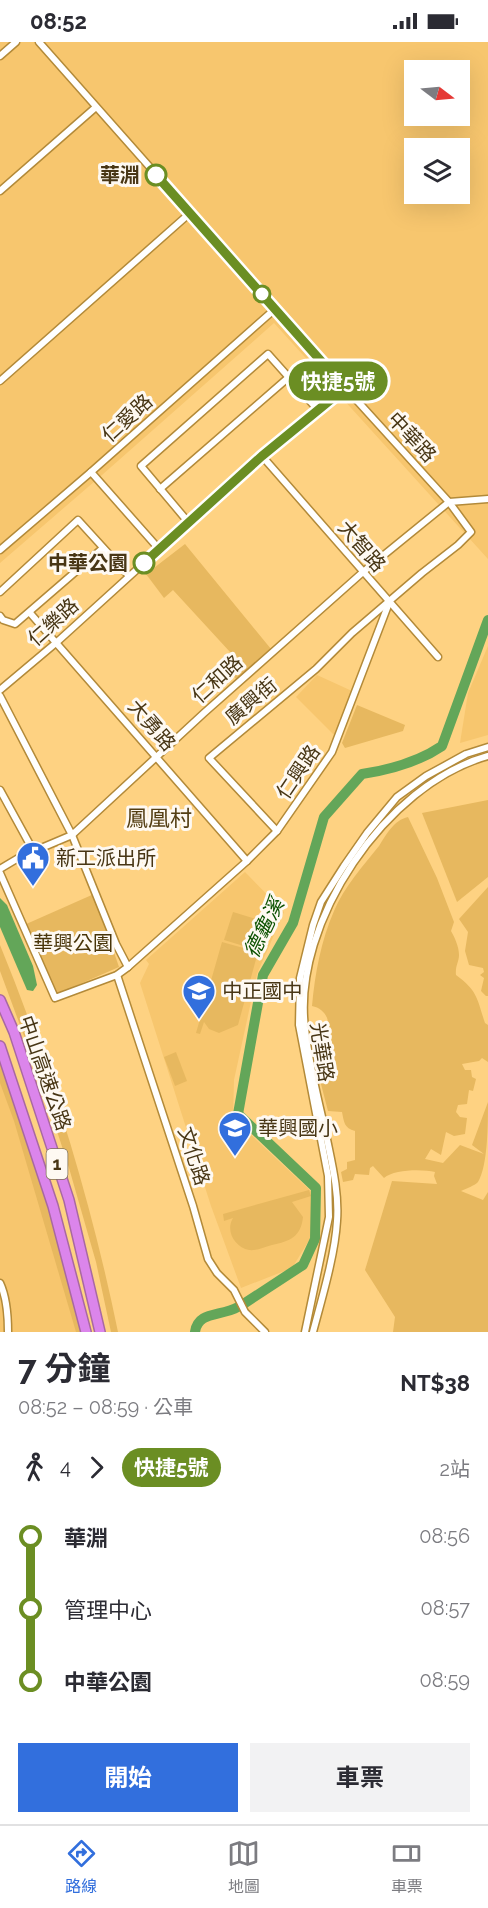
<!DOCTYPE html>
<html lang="zh-TW">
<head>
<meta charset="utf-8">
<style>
	body { margin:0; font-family:Raleway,"Noto Sans TC",sans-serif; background:#f2f2f3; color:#2b2b33; height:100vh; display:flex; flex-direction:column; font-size:22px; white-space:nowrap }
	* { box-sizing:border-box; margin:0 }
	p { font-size:20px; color:#7c7c81 }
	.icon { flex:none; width:33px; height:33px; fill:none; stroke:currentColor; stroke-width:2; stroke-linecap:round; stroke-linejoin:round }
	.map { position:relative; height:1290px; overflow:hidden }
	.panel { display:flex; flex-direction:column; background:#fff; flex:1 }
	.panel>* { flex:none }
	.badge { padding:0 12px; border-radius:20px; font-size:21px; line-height:39px }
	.needle { width:39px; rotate:106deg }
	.fabs { position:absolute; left:404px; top:18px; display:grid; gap:12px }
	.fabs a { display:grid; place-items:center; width:66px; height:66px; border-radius:0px; background:#fff; box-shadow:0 6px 24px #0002; font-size:30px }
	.map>.badge { position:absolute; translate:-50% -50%; box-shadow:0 0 0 3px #fff }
	.legs { display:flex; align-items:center; gap:9px; height:66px; padding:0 18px; font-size:20px }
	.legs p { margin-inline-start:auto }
	.summary { display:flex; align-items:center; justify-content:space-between; height:102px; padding:0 18px }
	h1 { font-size:33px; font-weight:700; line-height:45px }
	.button { display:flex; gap:12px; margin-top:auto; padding:12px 18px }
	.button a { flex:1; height:69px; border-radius:0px; background:#326fdd; color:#fff; font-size:24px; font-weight:700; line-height:69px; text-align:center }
	.button a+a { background:#f2f2f3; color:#2b2b33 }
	ul { padding:0 18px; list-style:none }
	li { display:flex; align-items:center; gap:21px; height:72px; font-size:22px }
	li i { display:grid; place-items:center; width:9px; height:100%; margin:0 8px; background:currentColor }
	li i::after { content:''; width:15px; height:15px; margin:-8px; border:4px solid; border-radius:50%; background:#fff }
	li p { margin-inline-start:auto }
	li:first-child i { background:linear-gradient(#0000 50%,currentColor 0) }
	li:last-child i { background:linear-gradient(currentColor 50%,#0000 0) }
	.status { display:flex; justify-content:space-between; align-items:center; height:42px; padding:0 30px; background:#fff; direction:ltr }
	.status svg { height:16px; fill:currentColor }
	.dock { display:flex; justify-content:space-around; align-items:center; height:84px; border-top:2px solid #e1e1e2; background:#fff; font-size:16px; color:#7c7c81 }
	.dock a { display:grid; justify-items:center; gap:3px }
	.dock .current { color:#326fdd }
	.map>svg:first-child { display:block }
	.built { fill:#f7c66e; fill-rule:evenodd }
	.green { fill:#e7b85f }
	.water { fill:#63a659 }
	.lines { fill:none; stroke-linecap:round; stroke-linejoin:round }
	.river { stroke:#63a659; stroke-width:10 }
	.minor-casing { stroke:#b38a39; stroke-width:9 }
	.highway-casing { stroke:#a869a0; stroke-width:12 }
	.minor { stroke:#fff; stroke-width:6 }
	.highway { stroke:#db85eb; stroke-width:9 }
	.line-1-casing { stroke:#fff; stroke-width:14 }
	.line-1 { stroke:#6b8e23; stroke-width:9 }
	.stop-1-dot { fill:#fff; stroke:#6b8e23; stroke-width:3 }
	.labels { text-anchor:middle; stroke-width:6; stroke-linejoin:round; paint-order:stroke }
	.shield { fill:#fef9f2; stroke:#7f7057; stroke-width:1.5 }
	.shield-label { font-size:18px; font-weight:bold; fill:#483615 }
	.stop-label { font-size:20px; font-weight:bold; fill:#483615; stroke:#fef9f2; text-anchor:end }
	.street-label { font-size:20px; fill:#483615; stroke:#fef9f2 }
	.poi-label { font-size:20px; fill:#483615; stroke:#fef9f2; text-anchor:start }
	.park-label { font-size:20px; fill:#483409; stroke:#fef9f2 }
	.water-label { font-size:21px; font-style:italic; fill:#0c5200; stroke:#fef9f2 }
	.quarter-label { font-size:22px; fill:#543e13; stroke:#fef9f2 }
</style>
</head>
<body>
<div class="status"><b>08:52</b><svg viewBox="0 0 49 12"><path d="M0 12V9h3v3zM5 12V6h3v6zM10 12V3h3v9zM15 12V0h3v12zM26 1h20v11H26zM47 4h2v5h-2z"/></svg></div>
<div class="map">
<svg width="488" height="1290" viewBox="0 0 488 1290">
	<rect width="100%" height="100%" fill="#fed282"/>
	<!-- built -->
	<g class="built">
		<path d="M0 0H488V517L274 281 102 433 0 521ZM414 28H459V74H414ZM414 106H459V152H414Z"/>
		<path d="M488 604V693L460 701 468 651Z"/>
		<path d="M317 633 352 649 334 693 296 655Z"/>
		<path d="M245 830 284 870 257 932 234 1038 233 1076 315 1153 313 1192 292 1226 241 1246 211 1164 140 941 149 922 146 918Z"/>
		<path d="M0 1037 22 1094 77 1290H0Z"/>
	</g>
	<!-- green -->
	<g class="green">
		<path d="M185 502 271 607 236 637 222 620 230 610 173 548 164 556 146 532Z"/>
		<path d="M357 663 405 683 403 689 345 706 342 701Z"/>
		<path d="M488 758V835L457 860 422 771Z"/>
		<path d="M408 775 437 836 454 880 451 889C455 896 459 905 459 913 459 920 455 924 456 933 478 949 477 957 485 981L488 983V1020L482 1016 479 1019 462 1022 465 1028H471L472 1035 476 1037 473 1049 469 1048 467 1062 458 1063 456 1070 460 1075 467 1076 465 1092 454 1094 446 1090 441 1113 431 1107 425 1117 443 1121 460 1103 484 1112 472 1103 488 1060C488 1081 488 1124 478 1140 474 1144 467 1146 461 1149L483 1158 488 1150V1290H393L395 1275 365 1228 392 1139 437 1142 434 1134 435 1130C423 1127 394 1127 384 1136L373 1124 370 1126 369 1133 355 1132 353 1138 343 1140 341 1130 347 1127V1120L355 1118V1089C344 1086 344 1080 342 1070L328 1069 316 1023 321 1021C323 1013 321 1006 323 998 324 993 328 989 328 984 329 974 322 966 312 964 315 931 321 899 334 869 344 845 363 824 379 804 386 793 394 778 408 775Z"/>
		<path d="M488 845V954H486L481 949 484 936 480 933 484 930 483 926 469 923 465 909 468 890 459 877Z"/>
		<path d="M94 852 119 925 57 952 24 883Z"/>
		<path d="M233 870 256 877 247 905 224 898Z"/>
		<path d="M222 900 258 910 238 983 219 991 209 987 204 980 200 992 196 991Z"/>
		<path d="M0 903C51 1028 91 1158 118 1290H111L96 1220 69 1126 41 1040 0 929Z"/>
		<path d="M176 1010 187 1039 175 1044 164 1015Z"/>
		<path d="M0 1019 49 1167 83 1290H76L14 1079 0 1041Z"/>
		<path d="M309 1148 311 1154 292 1160 303 1175C301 1195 290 1199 272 1203 265 1205 256 1209 249 1208 235 1205 225 1189 233 1176L224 1179 223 1172Z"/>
	</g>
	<!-- water -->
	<path class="water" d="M0 856 7 863 33 924 37 943 33 949 27 948 0 885Z"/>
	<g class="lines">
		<!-- river -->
		<g class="river">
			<path d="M245 1261 303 1223 315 1197 316 1146 238 1072 263 933 293 881 324 775 362 732C389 728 420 719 442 704L488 578"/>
			<path d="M195 1290C198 1269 220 1275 238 1265"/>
		</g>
		<defs>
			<g id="minor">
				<path d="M39 0 341 341 449 460 471 490 458 503 422 531 352 591 316 627 209 716 277 789"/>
				<path d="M0 14 16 0"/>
				<path d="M0 149 96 65"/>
				<path d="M0 339 190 171"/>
				<path d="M262 414 438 615"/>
				<path d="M91 430 159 507"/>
				<path d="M160 447 289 335"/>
				<path d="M449 460 488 457"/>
				<path d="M189 481 141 424 268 312 318 368"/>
				<path d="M0 508 91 430 275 267"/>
				<path d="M0 550 78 478 129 534"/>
				<path d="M30 571 247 819"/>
				<path d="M0 574 3 578 15 582 103 506"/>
				<path d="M0 648 57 600 262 414 345 346"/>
				<path d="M0 654 72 793 116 902 128 925"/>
				<path d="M0 748 34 810"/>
				<path d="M0 827 20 815 72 793 204 671 363 530 449 460"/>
				<path d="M0 831 55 956 117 933 128 925 247 819 277 789 332 710 389 561"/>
				<path d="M117 933 193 1164 208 1217 217 1231 234 1248 245 1270 265 1290"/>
				<path d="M0 1241C7 1256 8 1274 8 1290"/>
				<path d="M305 1290 329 1175 328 1134 299 983 300 936 313 883 321 860 344 824 367 791 397 755 426 734 466 712 488 705"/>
				<path d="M313 1290C322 1256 335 1213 337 1179 339 1153 333 1126 328 1102 320 1063 309 1025 305 986 292 880 386 742 488 714"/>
			</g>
			<g id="highway">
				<path d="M0 958 14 990 69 1158 100 1290"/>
				<path d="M0 1004 53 1164 86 1290"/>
			</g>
		</defs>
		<!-- minor casing -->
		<use href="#minor" class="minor-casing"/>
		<!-- highway casing -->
		<use href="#highway" class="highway-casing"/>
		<!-- minor -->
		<use href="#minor" class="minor"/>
		<!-- highway -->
		<use href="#highway" class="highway"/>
	</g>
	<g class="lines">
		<defs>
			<path id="line-1" d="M144 521 262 414 345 346 156 133"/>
		</defs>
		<!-- line-1 casing -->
		<use href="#line-1" class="line-1-casing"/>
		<!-- line-1 -->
		<use href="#line-1" class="line-1"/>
	</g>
	<!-- icons -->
	<defs>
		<symbol id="civic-pin" viewBox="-11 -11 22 30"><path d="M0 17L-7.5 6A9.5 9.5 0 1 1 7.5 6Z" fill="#326fdd" stroke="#fef9f2"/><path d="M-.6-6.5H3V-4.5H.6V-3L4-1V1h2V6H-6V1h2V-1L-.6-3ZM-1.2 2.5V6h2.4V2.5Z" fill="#fff"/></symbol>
		<symbol id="school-pin" viewBox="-11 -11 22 30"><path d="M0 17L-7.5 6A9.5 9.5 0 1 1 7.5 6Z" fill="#326fdd" stroke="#fef9f2"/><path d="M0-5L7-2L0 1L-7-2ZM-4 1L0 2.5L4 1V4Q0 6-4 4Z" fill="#fff"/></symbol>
	</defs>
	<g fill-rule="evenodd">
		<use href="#civic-pin" x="14" y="797" width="38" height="52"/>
		<use href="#school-pin" x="180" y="930" width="38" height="52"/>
		<use href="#school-pin" x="216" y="1067" width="38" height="52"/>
	</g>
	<!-- markers -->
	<g class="stop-1-dot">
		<circle cx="156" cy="133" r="10"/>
		<circle cx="262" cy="252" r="8"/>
		<circle cx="144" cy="521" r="10"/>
	</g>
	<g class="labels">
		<!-- shield labels -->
		<rect class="shield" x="46.5" y="1107" width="21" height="30" rx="4.5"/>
		<g class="shield-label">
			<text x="57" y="1128">1</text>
		</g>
		<!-- stop labels -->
		<g class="stop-label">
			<text x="140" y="140">華淵</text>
			<text x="128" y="528">中華公園</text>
		</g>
		<!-- street labels -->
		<g class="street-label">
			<text transform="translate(127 376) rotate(-42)" y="7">仁愛路</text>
			<text transform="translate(412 395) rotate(47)" y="7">中華路</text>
			<text transform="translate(362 504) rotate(49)" y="7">大智路</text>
			<text transform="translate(53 580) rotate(-42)" y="7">仁樂路</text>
			<text transform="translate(217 637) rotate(-42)" y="7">仁和路</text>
			<text transform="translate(251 659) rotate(-40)" y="7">廣興街</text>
			<text transform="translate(152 683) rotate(49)" y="7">大勇路</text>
			<text transform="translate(298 730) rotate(-56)" y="7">仁興路</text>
			<text transform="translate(322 1010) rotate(81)" y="7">光華路</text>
			<text transform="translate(45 1031) rotate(71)" y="7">中山高速公路</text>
			<text transform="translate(194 1114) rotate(72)" y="7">文化路</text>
		</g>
		<!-- poi labels -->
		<g class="poi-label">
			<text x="56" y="823">新工派出所</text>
			<text x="222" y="956">中正國中</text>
			<text x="258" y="1093">華興國小</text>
		</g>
		<!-- park labels -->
		<g class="park-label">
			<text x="73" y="908">華興公園</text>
		</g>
		<!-- water labels -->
		<g class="water-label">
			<text transform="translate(264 886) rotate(-64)" y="7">德龜溪</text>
		</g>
		<!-- quarter labels -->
		<g class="quarter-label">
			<text x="159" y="784">鳳凰村</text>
		</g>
	</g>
</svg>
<div class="fabs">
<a><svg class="needle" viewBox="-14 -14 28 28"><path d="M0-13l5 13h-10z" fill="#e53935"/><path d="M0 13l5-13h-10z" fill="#7c7c81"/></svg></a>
<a><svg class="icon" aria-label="layers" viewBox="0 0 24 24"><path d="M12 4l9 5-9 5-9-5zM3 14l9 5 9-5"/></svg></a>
</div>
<b class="badge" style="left:338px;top:339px;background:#6b8e23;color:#fff">快捷5號</b>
</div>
<section class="panel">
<div class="summary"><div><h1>7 分鐘</h1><p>08:52 – 08:59 · 公車</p></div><b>NT$38</b></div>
<div class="legs"><svg class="icon" aria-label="walk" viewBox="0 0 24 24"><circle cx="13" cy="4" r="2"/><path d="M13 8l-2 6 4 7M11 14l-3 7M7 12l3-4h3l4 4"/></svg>4<svg class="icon" aria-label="forward" viewBox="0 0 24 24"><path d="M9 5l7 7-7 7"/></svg><b class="badge" style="background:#6b8e23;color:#fff">快捷5號</b><p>2站</p></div>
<ul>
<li><i style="color:#6b8e23"></i><b>華淵</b><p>08:56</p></li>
<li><i style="color:#6b8e23"></i><span>管理中心</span><p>08:57</p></li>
<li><i style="color:#6b8e23"></i><b>中華公園</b><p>08:59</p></li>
</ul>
<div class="button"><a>開始</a><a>車票</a></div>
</section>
<nav class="dock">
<a class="current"><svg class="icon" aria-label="directions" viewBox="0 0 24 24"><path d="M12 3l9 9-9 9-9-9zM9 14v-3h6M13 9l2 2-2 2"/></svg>路線</a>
<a><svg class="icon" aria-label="map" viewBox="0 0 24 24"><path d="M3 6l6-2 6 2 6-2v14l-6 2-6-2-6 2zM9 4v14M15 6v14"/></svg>地圖</a>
<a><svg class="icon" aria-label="tickets" viewBox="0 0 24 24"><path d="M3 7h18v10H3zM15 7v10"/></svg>車票</a>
</nav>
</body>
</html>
